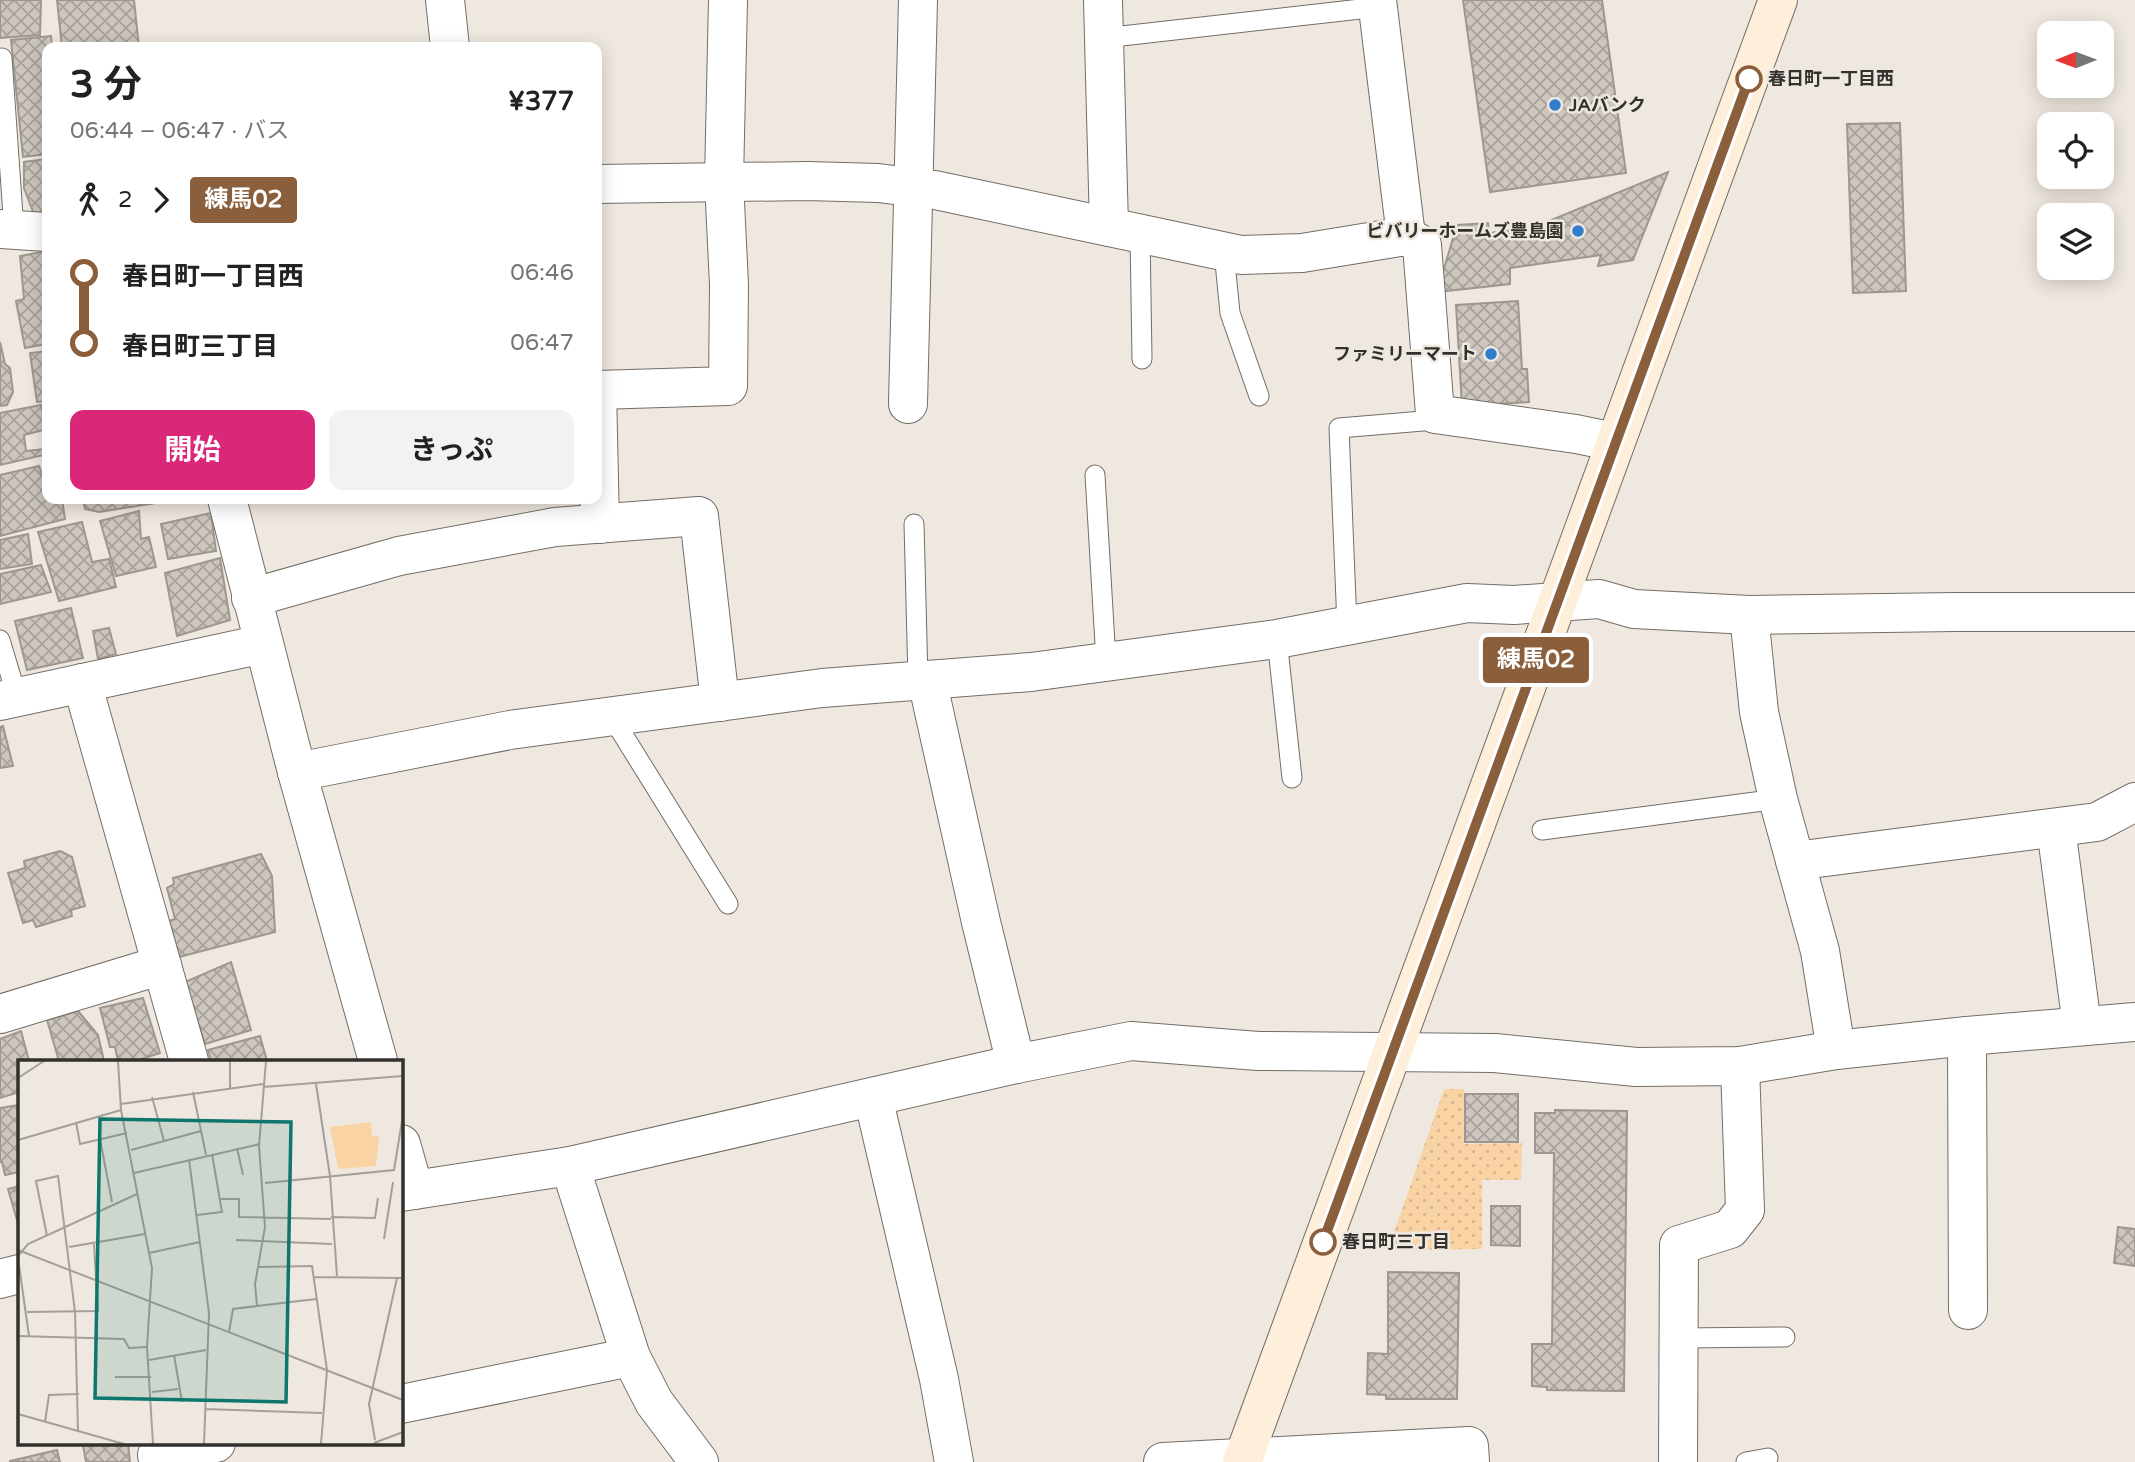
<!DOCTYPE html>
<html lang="ja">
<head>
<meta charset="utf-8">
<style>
	body { margin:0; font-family:"Varela Round","Noto Sans JP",sans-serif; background:#f2f2f2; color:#222; height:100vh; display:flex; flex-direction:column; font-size:26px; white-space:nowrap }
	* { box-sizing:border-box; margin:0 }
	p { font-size:23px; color:#767676 }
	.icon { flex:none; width:38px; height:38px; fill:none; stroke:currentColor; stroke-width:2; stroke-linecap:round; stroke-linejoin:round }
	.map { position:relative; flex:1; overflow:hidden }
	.details { position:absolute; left:42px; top:42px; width:560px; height:462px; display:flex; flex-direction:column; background:#fff; border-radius:14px; box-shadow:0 4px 18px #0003 }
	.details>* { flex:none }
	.badge { padding:0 14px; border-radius:5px; font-size:24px; line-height:46px }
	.needle { width:46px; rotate:269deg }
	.fabs { position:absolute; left:2037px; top:21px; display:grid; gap:14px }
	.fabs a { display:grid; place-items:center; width:77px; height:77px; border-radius:14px; background:#fff; box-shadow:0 4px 18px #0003; font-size:35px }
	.map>.badge { position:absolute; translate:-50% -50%; box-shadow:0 0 0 4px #fff }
	.legs { display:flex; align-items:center; gap:10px; height:77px; padding:0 28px; font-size:23px }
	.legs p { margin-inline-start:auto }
	.overview { display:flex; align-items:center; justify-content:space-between; height:119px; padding:0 28px }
	h1 { font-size:38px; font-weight:700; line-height:52px }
	.button { display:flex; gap:14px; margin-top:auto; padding:14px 28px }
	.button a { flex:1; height:80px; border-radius:14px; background:#db2777; color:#fff; font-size:28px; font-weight:700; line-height:80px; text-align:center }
	.button a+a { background:#f2f2f2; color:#222 }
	ul { padding:0 28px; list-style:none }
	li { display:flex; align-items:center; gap:24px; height:70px; font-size:26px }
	li i { display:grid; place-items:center; width:10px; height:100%; margin:0 9px; background:currentColor }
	li i::after { content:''; width:18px; height:18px; margin:-9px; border:5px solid; border-radius:50%; background:#fff }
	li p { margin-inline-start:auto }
	li:first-child i { background:linear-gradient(#0000 50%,currentColor 0) }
	li:last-child i { background:linear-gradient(currentColor 50%,#0000 0) }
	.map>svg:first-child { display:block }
	.green { fill:url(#green-dots) }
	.building { fill:url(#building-cross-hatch); stroke:#9e978f; stroke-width:2 }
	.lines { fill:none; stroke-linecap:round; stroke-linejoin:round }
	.lane-casing { stroke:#746d66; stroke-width:21 }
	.street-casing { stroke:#746d66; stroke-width:40 }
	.secondary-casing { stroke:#746d66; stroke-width:40 }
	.lane { stroke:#fff; stroke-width:19 }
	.street { stroke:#fff; stroke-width:38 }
	.secondary { stroke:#feefdb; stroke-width:38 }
	.line-1-casing { stroke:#fff; stroke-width:16 }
	.line-1 { stroke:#8b5e3c; stroke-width:10 }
	.stop-1-dot { fill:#fff; stroke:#8b5e3c; stroke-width:3.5 }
	.poi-dot { fill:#307ccd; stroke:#efe8e0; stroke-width:2.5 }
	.labels { text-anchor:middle; stroke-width:5; stroke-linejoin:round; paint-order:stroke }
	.stop-label { font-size:18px; font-weight:bold; fill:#33312d; stroke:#efe8e0; text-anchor:start }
	.poi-label { font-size:18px; font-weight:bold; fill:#33312d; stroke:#efe8e0; text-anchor:end }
	.inset-road { fill:none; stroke:#a49f98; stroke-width:2 }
	.view { fill:#0f766e; fill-opacity:0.15; stroke:#0f766e; stroke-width:3.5 }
	.inset-edge { fill:none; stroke:#33312d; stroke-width:3.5 }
</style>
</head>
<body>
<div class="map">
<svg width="2135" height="1462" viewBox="0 0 2135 1462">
	<defs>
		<pattern id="green-dots" width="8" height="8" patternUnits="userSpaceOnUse" patternTransform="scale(1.75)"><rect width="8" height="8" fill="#f9d3a4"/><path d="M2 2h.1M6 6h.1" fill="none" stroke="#d6b68e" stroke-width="1.8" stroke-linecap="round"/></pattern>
		<pattern id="building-cross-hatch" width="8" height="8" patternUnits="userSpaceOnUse" patternTransform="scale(1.75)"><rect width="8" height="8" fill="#cdc6be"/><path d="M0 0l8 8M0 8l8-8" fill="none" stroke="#a7a19b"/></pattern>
	</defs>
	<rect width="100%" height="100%" fill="#efe8e0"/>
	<!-- green -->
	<path class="green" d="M1444 1089H1464V1144L1522 1143 1521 1180H1482V1249L1388 1250Z"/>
	<!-- building -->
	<g class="building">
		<path d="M0 0H41L40 35 0 38Z"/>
		<path d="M57 0H134L139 47H62Z"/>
		<path d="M1463 0H1602L1626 173 1490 192Z"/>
		<path d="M51 36 52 47H47V154L23 157 11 40Z"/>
		<path d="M1900 123 1906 291 1853 293 1847 124Z"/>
		<path d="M47 159V215L35 217 24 188V162Z"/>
		<path d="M1668 172 1633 260 1598 266 1601 255 1510 268V284L1437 292 1457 225 1488 223 1489 233 1532 228Z"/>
		<path d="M47 251V344L25 348 16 301 24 299 20 256Z"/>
		<path d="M1518 301 1522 369H1527L1529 402 1462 406 1456 305Z"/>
		<path d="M0 342 5 364 10 368 13 392 7 405 0 406Z"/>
		<path d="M47 351V401L37 402 30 353Z"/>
		<path d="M41 405 47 429 24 435 26 451 44 449V455L0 465V413Z"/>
		<path d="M39 466 47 487V499H62L65 519 0 536V475Z"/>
		<path d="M83 499H181L99 512 85 509Z"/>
		<path d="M139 511 141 539 149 537 156 567 116 576 100 521Z"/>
		<path d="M211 513 216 551 168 559 161 524Z"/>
		<path d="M82 522 92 562 109 559 116 587 59 601 38 532Z"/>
		<path d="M28 534 32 564 0 569V540Z"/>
		<path d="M220 558 230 620 177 636 165 573Z"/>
		<path d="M41 565 51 592 0 604V574Z"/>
		<path d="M71 608 83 658 27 670 15 621Z"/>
		<path d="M109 628 116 654 98 659 93 631Z"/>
		<path d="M3 726 13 766 0 768V727Z"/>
		<path d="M60 851 72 857 85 906 71 910 72 916 36 927 33 920 23 923 8 873 25 868 24 861Z"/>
		<path d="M261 854 272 876 275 932 179 957 169 921 175 919 167 888 174 884 173 878Z"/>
		<path d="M231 962 251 1030 205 1044 185 982Z"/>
		<path d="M143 998 160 1053 135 1061H118L115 1047H110L100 1008Z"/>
		<path d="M78 1011 98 1035 104 1061H59L47 1020Z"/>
		<path d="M21 1031 29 1061H19V1092L0 1098V1039Z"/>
		<path d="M260 1036 267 1061H211L208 1050Z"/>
		<rect x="1465" y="1094" width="53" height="48"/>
		<path d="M19 1105V1172L5 1175 2 1162H0V1108Z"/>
		<path d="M1555 1110 1627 1111 1624 1391 1547 1390V1387L1532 1386V1344H1552L1554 1153H1535V1113H1555Z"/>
		<path d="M19 1186V1227L8 1189Z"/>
		<path d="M1491 1206H1520V1246L1491 1245Z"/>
		<path d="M2118 1227 2135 1229V1266L2114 1263Z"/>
		<path d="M1388 1272 1459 1273 1457 1399H1386V1395L1367 1394 1368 1353 1388 1354Z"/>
		<path d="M90 1443H128L130 1462H86L83 1445Z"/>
		<path d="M57 1450 60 1462H10V1461Z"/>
	</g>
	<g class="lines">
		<defs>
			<g id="lane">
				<path d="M1104 38 1378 7"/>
				<path d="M2 58 14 230"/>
				<path d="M1140 234 1142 359"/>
				<path d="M1224 252 1230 313 1259 396"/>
				<path d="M1095 475 1106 661"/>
				<path d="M914 524 918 680"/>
				<path d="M1347 626 1339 428 1423 421 1435 414"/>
				<path d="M1277 639 1292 778"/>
				<path d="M0 640 17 697"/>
				<path d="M612 717 728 904"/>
				<path d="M1542 830 1778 799"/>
				<path d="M1680 1338 1785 1337"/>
				<path d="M1746 1462 1768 1458"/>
			</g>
			<g id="street">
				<path d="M445 0 450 47"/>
				<path d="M1103 0 1109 227"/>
				<path d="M1377 0 1406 236"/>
				<path d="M597 184 807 181 878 183 935 190 1241 255 1302 253 1406 236 1422 245 1435 414 1576 434 1615 442"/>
				<path d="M0 229 47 232"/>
				<path d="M908 404 918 0"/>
				<path d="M227 499 297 772 378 1061"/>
				<path d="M600 524 597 390 728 386 729 285 724 181 728 0"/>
				<path d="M251 598 399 556 555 527 699 516 720 702"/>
				<path d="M1749 615 1759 712 1778 799 1820 951 1836 1050"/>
				<path d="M927 680 981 922 1016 1064"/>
				<path d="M82 683 189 1061"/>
				<path d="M0 701 263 644"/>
				<path d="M297 772 510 730 822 688 1031 672 1277 639 1467 603 1514 605 1599 599 1634 609 1749 615 1955 612H2135"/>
				<path d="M2056 828 2082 1026"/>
				<path d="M1795 861 2097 822 2135 802"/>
				<path d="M0 1014 162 965"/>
				<path d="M1967 1036 1968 1310"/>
				<path d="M873 1097 939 1379 954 1462"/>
				<path d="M401 1144 414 1190"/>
				<path d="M570 1166 631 1357 654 1402 699 1462"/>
				<path d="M401 1192 570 1166 1016 1064 1131 1041 1258 1051 1495 1053 1636 1067 1740 1066 1836 1050 1967 1036 2135 1022"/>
				<path d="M0 1279 19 1274"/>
				<path d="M401 1404 631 1357"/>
				<path d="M157 1455 216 1443"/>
				<path d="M1163 1462 1469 1446 1470 1462"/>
				<path d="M1678 1462 1679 1245 1730 1229 1745 1210 1740 1066"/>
			</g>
			<path id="secondary" d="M1242 1462 1778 0"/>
		</defs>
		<!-- lane casing -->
		<use href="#lane" class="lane-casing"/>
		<!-- street casing -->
		<use href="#street" class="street-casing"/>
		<!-- secondary casing -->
		<use href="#secondary" class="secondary-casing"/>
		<!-- lane -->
		<use href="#lane" class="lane"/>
		<!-- street -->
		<use href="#street" class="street"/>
		<!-- secondary -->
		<use href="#secondary" class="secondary"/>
	</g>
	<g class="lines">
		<defs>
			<path id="line-1" d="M1323 1242 1749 79"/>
		</defs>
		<!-- line-1 casing -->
		<use href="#line-1" class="line-1-casing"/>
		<!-- line-1 -->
		<use href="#line-1" class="line-1"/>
	</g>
	<!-- markers -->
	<g class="stop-1-dot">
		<circle cx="1749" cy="79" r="12"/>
		<circle cx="1323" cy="1242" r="12"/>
	</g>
	<g class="poi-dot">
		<circle cx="1555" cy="105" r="7"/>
		<circle cx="1578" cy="231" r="7"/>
		<circle cx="1491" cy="354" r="7"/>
	</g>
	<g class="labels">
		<!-- stop labels -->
		<g class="stop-label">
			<text x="1768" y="85">春日町一丁目西</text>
			<text x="1342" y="1248">春日町三丁目</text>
		</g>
		<!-- poi labels -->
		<g class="poi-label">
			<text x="1569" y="111" text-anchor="start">JAバンク</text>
			<text x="1564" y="237">ビバリーホームズ豊島園</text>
			<text x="1477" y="360">ファミリーマート</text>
		</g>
	</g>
	<!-- overview -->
	<g transform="translate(18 1060)">
		<rect width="385" height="385" fill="#efe8e0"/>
		<path d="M353 62 354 76H361L358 106 320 109 312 67Z" fill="#f9d3a4"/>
		<path class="inset-road" d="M100 1 103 50 134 208 129 287 135 384M212 1V28M0 18 26 1M298 24 312 116 319 216M245 27 385 16M175 32 188 95M134 37 146 81M103 44 245 24M58 62 62 84 109 73M82 79 94 142M0 80 103 50M219 88 225 115M113 90 183 71M171 99 191 253 186 384M116 113 242 84M247 123 376 110 385 55M203 139H221V157L313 159M179 155 204 152 194 94M313 157 357 158 360 138M29 176 18 121 40 116 57 252 60 372M366 179 375 122M218 180 314 184M51 187 127 174M0 190 385 340M131 193 182 182M0 196 10 184 119 134M0 198 11 276M241 207 294 206 309 310 303 384M296 217 385 218M239 246 298 239M9 252 80 251 76 184M211 272 215 249 239 246 237 224 247 167 241 86 248 1M0 276 106 279 111 288 129 287M156 295 164 342M131 300 188 290M97 317H133M134 332 160 329M188 349 304 353M0 354 106 384M27 362 31 335 61 334M357 380 351 344 379 218M356 383 385 372"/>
		<path class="view" d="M82 59 273 62 268 342 77 338Z"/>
		<rect width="385" height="385" class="inset-edge"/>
	</g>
</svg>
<div class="fabs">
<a><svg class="needle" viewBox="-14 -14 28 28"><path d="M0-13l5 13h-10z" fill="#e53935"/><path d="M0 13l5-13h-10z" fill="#767676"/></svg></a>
<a><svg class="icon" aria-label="locate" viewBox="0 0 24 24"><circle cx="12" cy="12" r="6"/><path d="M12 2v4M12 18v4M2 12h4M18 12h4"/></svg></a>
<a><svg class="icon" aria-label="layers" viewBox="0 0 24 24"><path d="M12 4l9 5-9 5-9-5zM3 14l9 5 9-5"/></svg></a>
</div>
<b class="badge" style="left:1536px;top:660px;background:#8b5e3c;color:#fff">練馬02</b>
<section class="details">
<div class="overview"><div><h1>3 分</h1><p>06:44 – 06:47 · バス</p></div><b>¥377</b></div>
<div class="legs"><svg class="icon" aria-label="walk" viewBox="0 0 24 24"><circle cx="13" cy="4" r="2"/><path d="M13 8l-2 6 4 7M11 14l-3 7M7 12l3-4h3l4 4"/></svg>2<svg class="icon" aria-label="forward" viewBox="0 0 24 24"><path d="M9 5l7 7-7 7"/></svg><b class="badge" style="background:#8b5e3c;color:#fff">練馬02</b></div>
<ul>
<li><i style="color:#8b5e3c"></i><b>春日町一丁目西</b><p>06:46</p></li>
<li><i style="color:#8b5e3c"></i><b>春日町三丁目</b><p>06:47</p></li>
</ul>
<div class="button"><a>開始</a><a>きっぷ</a></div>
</section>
</div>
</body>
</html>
